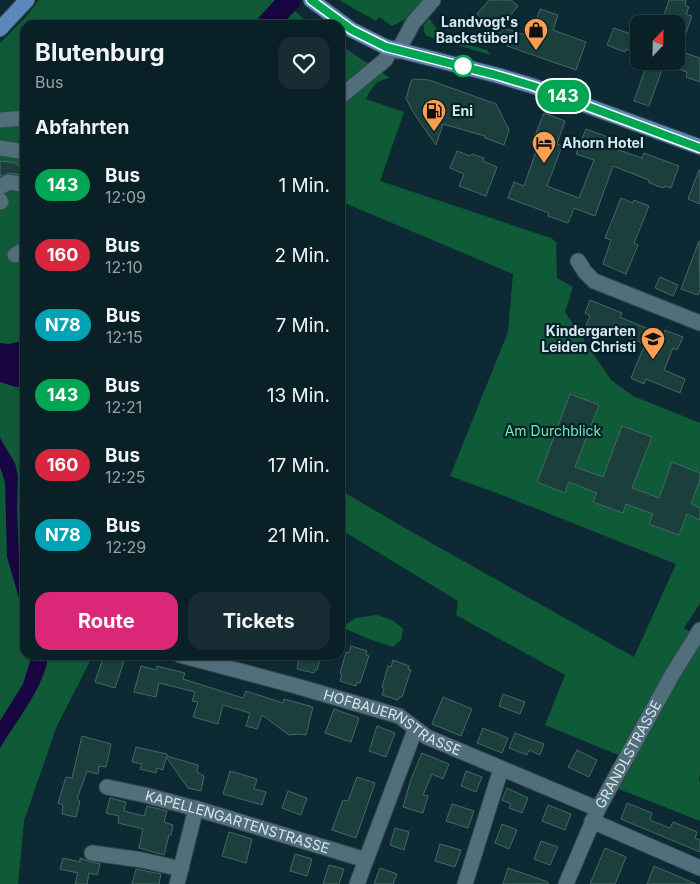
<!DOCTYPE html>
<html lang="de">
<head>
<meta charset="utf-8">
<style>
	body { margin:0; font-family:Inter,sans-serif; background:#182d33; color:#f1f3f6; height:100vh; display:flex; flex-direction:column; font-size:19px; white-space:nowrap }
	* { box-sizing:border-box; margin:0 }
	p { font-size:16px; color:#99a3a7 }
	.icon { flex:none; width:28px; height:28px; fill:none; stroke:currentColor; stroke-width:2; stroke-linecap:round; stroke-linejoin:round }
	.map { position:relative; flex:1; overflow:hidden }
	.panel { position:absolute; left:20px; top:20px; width:325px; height:640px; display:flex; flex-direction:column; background:#0a2027; border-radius:15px; box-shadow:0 1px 4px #0004,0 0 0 1px #2a3e44 }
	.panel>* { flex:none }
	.badge { padding:0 10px; border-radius:16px; font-size:18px; line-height:32px }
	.needle { width:32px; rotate:22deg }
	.buttons { position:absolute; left:630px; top:15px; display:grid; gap:10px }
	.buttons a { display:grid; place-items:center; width:55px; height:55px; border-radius:10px; background:#0a2027; box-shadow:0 1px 4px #0004,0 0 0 1px #2a3e44; font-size:25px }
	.map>.badge { position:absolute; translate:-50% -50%; box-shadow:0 0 0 2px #fff }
	h2 { padding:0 15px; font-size:19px; line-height:45px }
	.round { display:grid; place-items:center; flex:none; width:52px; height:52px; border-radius:15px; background:#182d33 }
	.headline { display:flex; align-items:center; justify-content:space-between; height:85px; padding:0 15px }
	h1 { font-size:24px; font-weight:700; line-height:38px }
	.button { display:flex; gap:10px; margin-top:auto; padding:10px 15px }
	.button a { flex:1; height:58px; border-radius:15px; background:#db2777; color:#fff; font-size:20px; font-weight:700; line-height:58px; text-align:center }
	.button a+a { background:#182d33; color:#f1f3f6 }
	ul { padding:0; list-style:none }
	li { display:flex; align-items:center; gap:15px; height:70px; padding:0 15px }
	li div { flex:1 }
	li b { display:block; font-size:19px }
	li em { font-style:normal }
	li .badge { min-width:55px; font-weight:700; text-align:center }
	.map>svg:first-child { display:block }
	.green { fill:#0f5b37 }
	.water { fill:#1a0543 }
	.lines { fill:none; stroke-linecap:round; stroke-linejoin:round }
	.river { stroke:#1a0543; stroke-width:22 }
	.building { fill:#1b3f3d; stroke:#466765 }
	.minor-casing { stroke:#33454c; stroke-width:17 }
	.major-casing { stroke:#33454c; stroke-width:17 }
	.minor { stroke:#516f7b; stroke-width:15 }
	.major { stroke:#5988bb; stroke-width:15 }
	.line-casing { stroke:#fff; stroke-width:11 }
	.line { stroke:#00a651; stroke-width:8 }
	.stop-dot { fill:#fff; stroke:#00a651; stroke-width:2.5 }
	.labels { text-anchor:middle; stroke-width:4.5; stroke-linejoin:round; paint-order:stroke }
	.poi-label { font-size:14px; font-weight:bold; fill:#d6e6ec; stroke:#03212a; text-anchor:end }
	.park-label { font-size:14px; fill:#7be8aa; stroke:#03212a }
	.street-label { font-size:14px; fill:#d6e6ec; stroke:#03212a }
</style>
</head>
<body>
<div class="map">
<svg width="700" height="884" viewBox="0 0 700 884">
	<rect width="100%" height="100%" fill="#0d2a34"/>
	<!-- green -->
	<g class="green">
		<path d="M39 0H284L300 16 311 25H25V655H93L56 728 24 821 18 884H0V43L23 20Z"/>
		<path d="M339 0H423L404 20 392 26 379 17 376 21Z"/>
		<path d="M429 18 443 38 487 50 491 55 427 36 425 33 423 26Z"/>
		<path d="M340 45 390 78C376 80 372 87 366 99L404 112 380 181 551 238 556 242 557 278 573 287 565 312 611 380 633 396 700 423V603L684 628 700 637V772L699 781 700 782V821L619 789 633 761 545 725 565 675 456 615 458 601 340 529V490L410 531 634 657 676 564 502 495 450 476 508 332 513 274 340 201Z"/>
		<path d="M377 615 394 621 403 629 401 640 393 647 369 639 341 627 356 618Z"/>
	</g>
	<!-- water -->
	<g class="water">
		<path d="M283 2 292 9 276 25H259Z"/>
		<path d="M25 340V386L16 387 0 382V343L9 344Z"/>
		<path d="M0 438 15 463 18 476 17 508 19 557 25 574V619L7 557 5 482 0 467Z"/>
		<path d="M32 655H48C47 683 15 723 0 748V721L23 684Z"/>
	</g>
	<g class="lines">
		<!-- river -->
		<path class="river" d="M267 25 290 0"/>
	</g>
	<!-- building -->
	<g class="building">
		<path d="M489 0H511L518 6 501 27 531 37 540 9 558 15 553 30 586 42 576 70 507 46 509 41 477 14Z"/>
		<path d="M669 0H686L685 5 689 7 686 14 692 16 686 33 676 29V24H661Z"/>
		<path d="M614 28 639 37V54L626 49 625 52 607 45Z"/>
		<path d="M676 50 700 58V82L686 77 687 72 676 68Z"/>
		<path d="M648 61H665L649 106 634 101Z"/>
		<path d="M414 79 429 80 496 104 509 130 504 145 485 138V136L443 124 436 145 415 115 406 99 411 81Z"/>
		<path d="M544 113 565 121 557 144 562 146 547 186 579 198 594 160 576 154 586 129 619 141 616 149 642 158 644 153 679 166 671 188 665 186 664 188 657 186 648 182 649 180 613 166 595 216 574 208 568 223 548 216 549 213 508 198 514 182 524 186 540 140 534 138Z"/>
		<path d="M457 151 470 156 472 154 484 158 483 161 497 167 486 196 459 186 464 174 450 168Z"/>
		<path d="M0 161 16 163 18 166H25V172L21 175 10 173 0 176Z"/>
		<path d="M699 170H700V204L688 199Z"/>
		<path d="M621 198 633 203 634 200 649 206 634 243 638 245 626 274 603 264 611 240 605 238Z"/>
		<path d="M699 241 700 290 698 295 681 289Z"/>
		<path d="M660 277 678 285 673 296 655 288Z"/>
		<path d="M590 300 622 313 620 317 663 335 665 330 683 337 677 350 673 348 664 370 685 379 680 393 646 379 644 384 631 378 645 344 602 326 600 330 586 325 590 316 585 313Z"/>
		<path d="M570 394 599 405 575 467 603 477 622 426 652 437 632 488 659 498 672 462 700 473V479L691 504 700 508V520L687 514 679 535 649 524 653 514 626 504 623 513 593 502 597 493 569 482 565 493 537 482Z"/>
		<path d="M351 646 367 651 366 655 369 656 360 683 357 682 356 686 340 681 342 674 340 673 346 652 349 653Z"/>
		<path d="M104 655H114L125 658 115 688 95 682Z"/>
		<path d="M300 655H321L317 670H315L314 673 297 669Z"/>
		<path d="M393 660 409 666 408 669 411 670 402 697H399L398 700 382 695 384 688 382 687 388 666 391 667Z"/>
		<path d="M141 666 156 670 157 666 185 673 183 679 243 698 246 691 283 703 284 699 313 707 306 735 299 734 289 735 262 715 257 729 246 726 250 713 223 705 218 724 193 717 198 702 192 701 195 692 159 683 156 697 134 692Z"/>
		<path d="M503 694 525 702 520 714 499 706Z"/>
		<path d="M443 697 472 709 461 736 432 724Z"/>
		<path d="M334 709 359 718 351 742 325 733Z"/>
		<path d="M377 726 395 733 386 757 369 751Z"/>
		<path d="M483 728 508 738 502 753 477 743Z"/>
		<path d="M515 733 544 744 540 755 529 750 527 755 509 748Z"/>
		<path d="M82 736 111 744 106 767 99 766 98 774 87 771 77 799 80 801 76 817 62 814 63 805 58 803 66 777 72 778Z"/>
		<path d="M136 747 167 754V756L198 765 197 772 204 776 201 791 188 788 166 757 163 770 157 768 156 773 140 769 142 764 132 762Z"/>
		<path d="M577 750 597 760 589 777 568 767Z"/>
		<path d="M422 753 449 764 443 779 432 774 423 795 428 796 423 813 403 807 411 779Z"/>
		<path d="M230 771 257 779 254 789 266 792 262 805 223 794Z"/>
		<path d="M466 771 482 777 476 792 461 786Z"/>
		<path d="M357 777 375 783 356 838 332 830 343 800 348 801Z"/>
		<path d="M507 788 528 798 522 813 509 808 511 804 502 800Z"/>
		<path d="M288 791 307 798 301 815 282 808Z"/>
		<path d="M110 798 126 802 124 811 144 816 147 806 167 811 164 822 173 825 171 835H169L164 855 139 848 143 829 118 823 119 816 106 813Z"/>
		<path d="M627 803 652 813 650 820 670 828 673 822 697 832 695 838 700 840V852L621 819Z"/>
		<path d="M452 804 474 811 468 828 446 821Z"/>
		<path d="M548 805 571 814 565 830 542 821Z"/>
		<path d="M502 824 517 830 509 849 495 843Z"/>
		<path d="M395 828 409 832 404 850 390 845Z"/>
		<path d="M229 832 252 839 246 863 222 856Z"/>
		<path d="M541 841 558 847 550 865 534 859Z"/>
		<path d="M440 844 461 850 455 867 435 861Z"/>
		<path d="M605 848 626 857 615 884H590Z"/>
		<path d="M295 854 312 859 307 876 290 871Z"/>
		<path d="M63 858 80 862V858L91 862 100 864 97 875 89 873 87 884H75L78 873 60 869Z"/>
		<path d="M329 865 344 869 339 884H323Z"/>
		<path d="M654 866 673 874 696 884H647Z"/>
		<path d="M380 868 397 874 393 884H374Z"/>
		<path d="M508 868 548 882V884H503Z"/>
		<path d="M136 869 161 874 159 884H132Z"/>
	</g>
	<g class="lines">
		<defs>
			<g id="minor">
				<path d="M398 51 413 23 433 0"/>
				<path d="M340 97 385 60 391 49"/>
				<path d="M0 120 25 118"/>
				<path d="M0 148 25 152"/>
				<path d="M0 187 9 182 25 185"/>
				<path d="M0 200 1 202"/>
				<path d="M15 255 25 249"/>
				<path d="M578 261 585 272 594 281 700 323"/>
				<path id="s1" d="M180 655 296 686 399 716 427 737 598 809"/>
				<path id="s2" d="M107 787 145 795 201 810 366 860"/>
				<path d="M592 821 700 868"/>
				<path d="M92 853 142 860 181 869"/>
				<path d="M177 884 196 808"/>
				<path d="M357 884 415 730"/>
				<path d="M465 884 501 769"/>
				<path id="s3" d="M566 884 598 809 672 675 700 630"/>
			</g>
			<g id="major">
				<path d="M311 0 352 30 386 47 496 75 533 86 700 147"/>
				<path d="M0 29 27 0"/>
			</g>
		</defs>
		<!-- minor casing -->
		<use href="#minor" class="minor-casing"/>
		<!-- major casing -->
		<use href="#major" class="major-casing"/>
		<!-- minor -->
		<use href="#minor" class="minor"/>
		<!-- major -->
		<use href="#major" class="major"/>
	</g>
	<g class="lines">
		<defs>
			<path id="line" d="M311 0 352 30 386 47 496 75 533 86 700 148"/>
		</defs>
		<!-- line casing -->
		<use href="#line" class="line-casing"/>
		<!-- line -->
		<use href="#line" class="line"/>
	</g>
	<!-- icons -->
	<defs>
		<symbol id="shop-pin" viewBox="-11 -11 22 30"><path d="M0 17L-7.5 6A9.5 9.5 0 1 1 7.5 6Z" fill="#fc9e52" stroke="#03212a"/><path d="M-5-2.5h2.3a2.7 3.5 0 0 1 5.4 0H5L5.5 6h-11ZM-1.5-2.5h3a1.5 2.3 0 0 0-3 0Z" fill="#111"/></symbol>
		<symbol id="fuel-pin" viewBox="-11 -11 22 30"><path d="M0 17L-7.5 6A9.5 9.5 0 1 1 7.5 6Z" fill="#fc9e52" stroke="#03212a"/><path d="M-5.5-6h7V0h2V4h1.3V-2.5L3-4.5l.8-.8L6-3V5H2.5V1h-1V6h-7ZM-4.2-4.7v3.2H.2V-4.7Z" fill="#111"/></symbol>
		<symbol id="hotel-pin" viewBox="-11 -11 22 30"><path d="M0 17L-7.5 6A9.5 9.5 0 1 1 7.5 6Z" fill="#fc9e52" stroke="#03212a"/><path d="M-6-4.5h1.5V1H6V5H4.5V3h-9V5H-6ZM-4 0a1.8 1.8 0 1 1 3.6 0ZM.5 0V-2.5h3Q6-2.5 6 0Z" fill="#111"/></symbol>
		<symbol id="school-pin" viewBox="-11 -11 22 30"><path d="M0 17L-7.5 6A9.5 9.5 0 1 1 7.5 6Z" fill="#fc9e52" stroke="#03212a"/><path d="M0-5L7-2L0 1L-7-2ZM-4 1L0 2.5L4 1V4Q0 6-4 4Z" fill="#111"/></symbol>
	</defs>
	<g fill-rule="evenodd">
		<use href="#shop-pin" x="522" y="16" width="28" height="38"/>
		<use href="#fuel-pin" x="420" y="97" width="28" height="38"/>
		<use href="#hotel-pin" x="530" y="129" width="28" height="38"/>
		<use href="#school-pin" x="639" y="325" width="28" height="38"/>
	</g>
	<!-- markers -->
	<circle class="stop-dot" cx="463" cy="66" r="10"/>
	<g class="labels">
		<!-- poi labels -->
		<g class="poi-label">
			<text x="518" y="27">Landvogt's<tspan x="518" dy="16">Backstüberl</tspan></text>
			<text x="452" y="116" text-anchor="start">Eni</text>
			<text x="562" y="148" text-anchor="start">Ahorn Hotel</text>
			<text x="636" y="336">Kindergarten<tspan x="636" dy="16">Leiden Christi</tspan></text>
		</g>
		<!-- park labels -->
		<g class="park-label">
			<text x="553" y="436">Am Durchblick</text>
		</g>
		<!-- street labels -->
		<g class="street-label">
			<text dy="5" stroke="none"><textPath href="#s1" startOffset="224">HOFBAUERNSTRASSE</textPath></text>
			<text dy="5" stroke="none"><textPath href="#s3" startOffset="144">GRANDLSTRASSE</textPath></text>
			<text dy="5" stroke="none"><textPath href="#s2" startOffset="135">KAPELLENGARTENSTRASSE</textPath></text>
		</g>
	</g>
</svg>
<div class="buttons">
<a><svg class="needle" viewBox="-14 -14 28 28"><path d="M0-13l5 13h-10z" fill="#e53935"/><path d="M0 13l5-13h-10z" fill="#99a3a7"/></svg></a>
</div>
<b class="badge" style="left:563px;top:96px;background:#00a651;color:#fff">143</b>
<section class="panel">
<div class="headline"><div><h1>Blutenburg</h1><p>Bus</p></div><a class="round"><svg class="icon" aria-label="heart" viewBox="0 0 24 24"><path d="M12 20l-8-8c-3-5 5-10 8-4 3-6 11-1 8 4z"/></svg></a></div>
<h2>Abfahrten</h2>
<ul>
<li><span class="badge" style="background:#00a651;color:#fff">143</span><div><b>Bus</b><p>12:09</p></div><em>1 Min.</em></li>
<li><span class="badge" style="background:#d7263d;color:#fff">160</span><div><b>Bus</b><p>12:10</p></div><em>2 Min.</em></li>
<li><span class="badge" style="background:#00a3b4;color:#fff">N78</span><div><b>Bus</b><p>12:15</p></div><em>7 Min.</em></li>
<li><span class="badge" style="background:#00a651;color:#fff">143</span><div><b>Bus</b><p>12:21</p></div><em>13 Min.</em></li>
<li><span class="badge" style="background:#d7263d;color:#fff">160</span><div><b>Bus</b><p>12:25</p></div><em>17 Min.</em></li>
<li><span class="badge" style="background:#00a3b4;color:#fff">N78</span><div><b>Bus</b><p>12:29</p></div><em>21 Min.</em></li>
</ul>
<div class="button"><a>Route</a><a>Tickets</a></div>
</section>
</div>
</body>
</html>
